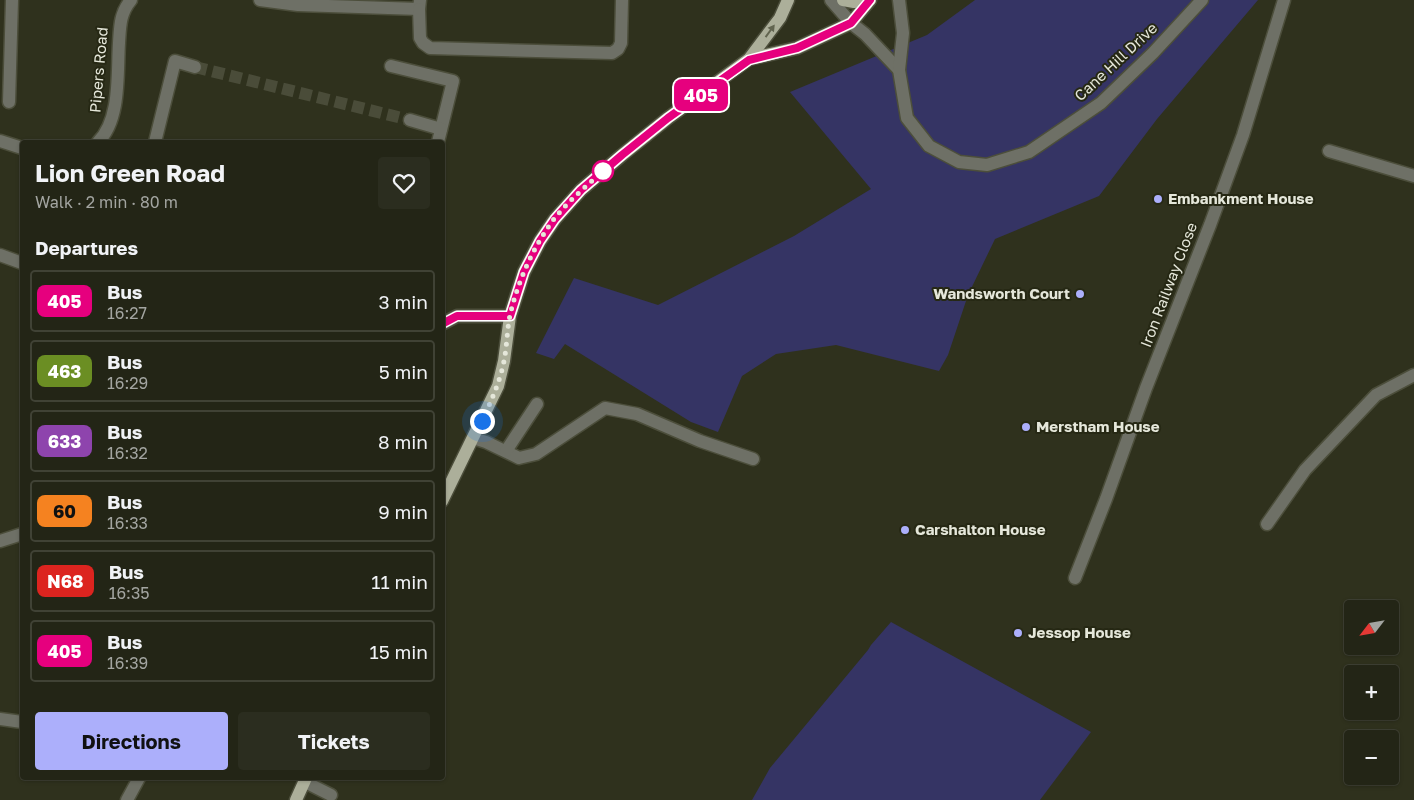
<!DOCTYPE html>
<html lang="en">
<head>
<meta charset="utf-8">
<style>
	body { margin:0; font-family:"Golos Text",sans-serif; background:#2b2d1f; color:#f1f3f6; height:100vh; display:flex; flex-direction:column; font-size:19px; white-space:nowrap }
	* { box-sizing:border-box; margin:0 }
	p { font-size:16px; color:#a3a5a1 }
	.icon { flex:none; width:28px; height:28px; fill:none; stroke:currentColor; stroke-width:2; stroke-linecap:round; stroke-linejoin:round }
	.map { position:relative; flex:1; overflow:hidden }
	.drawer { position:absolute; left:20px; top:140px; width:425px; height:640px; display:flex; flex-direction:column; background:#232516; border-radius:5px; box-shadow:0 1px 4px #0004,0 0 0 1px #404235 }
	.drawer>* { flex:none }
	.badge { padding:0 10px; border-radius:8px; font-size:18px; line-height:32px }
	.needle { width:32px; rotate:239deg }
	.buttons { position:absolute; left:1344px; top:600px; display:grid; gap:10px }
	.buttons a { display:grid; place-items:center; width:55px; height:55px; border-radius:5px; background:#232516; box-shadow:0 1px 4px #0004,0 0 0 1px #404235; font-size:25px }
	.you { position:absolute; width:25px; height:25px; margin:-12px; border:4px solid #fff; border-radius:50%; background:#1a73e8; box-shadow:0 0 0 8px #1a73e833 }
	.map>.badge { position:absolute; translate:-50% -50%; box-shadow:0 0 0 2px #fff }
	h2 { padding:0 15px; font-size:19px; line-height:45px }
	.round { display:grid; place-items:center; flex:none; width:52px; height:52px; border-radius:5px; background:#2b2d1f }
	.summary { display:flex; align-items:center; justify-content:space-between; height:85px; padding:0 15px }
	h1 { font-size:24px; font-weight:700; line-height:38px }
	.button { display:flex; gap:10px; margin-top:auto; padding:10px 15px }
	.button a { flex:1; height:58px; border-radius:5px; background:#acaffb; color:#111; font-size:20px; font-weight:700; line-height:58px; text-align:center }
	.button a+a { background:#2b2d1f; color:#f1f3f6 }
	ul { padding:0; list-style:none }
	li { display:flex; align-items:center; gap:15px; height:62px; margin:0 10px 8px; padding:0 5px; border:2px solid #404235; border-radius:5px }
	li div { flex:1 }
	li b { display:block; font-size:19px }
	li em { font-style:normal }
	li .badge { min-width:55px; font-weight:700; text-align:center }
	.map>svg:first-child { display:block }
	.green { fill:#353464 }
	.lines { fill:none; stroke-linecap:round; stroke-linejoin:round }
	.minor-tunnel { stroke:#4a4c39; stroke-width:12; stroke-dasharray:12 6; stroke-linecap:butt }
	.minor-casing { stroke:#4c4e3b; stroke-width:15 }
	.major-casing { stroke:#4c4e3b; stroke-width:15 }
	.minor { stroke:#6e7066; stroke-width:12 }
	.major { stroke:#acaf9a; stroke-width:12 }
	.oneway { fill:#626550 }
	.line-casing { stroke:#fff; stroke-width:11 }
	.line { stroke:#e6007e; stroke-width:8 }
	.walk { stroke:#e5e7da; stroke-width:5; stroke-dasharray:0 9 }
	.stop-dot { fill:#fff; stroke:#e6007e; stroke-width:2.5 }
	.poi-dot { fill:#acaffb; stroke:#262814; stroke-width:2 }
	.labels { text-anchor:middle; stroke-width:4; stroke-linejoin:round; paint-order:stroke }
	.street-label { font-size:15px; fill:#e5e7da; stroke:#262814 }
	.poi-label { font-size:15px; font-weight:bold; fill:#e5e7da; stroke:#262814; text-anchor:start }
</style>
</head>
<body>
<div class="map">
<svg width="1414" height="800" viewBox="0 0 1414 800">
	<rect width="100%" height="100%" fill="#2f311d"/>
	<!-- green -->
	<g class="green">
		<path d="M975 0H1258L1157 119 1099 196 995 239 968 295 948 355 939 371 836 345 776 354 742 376 718 432 691 422 565 344 554 359 536 353 574 278 658 305 794 236 871 189 790 92 927 35Z"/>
		<path d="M891 622 1091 732 1040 800H752L770 768 868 650 871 645Z"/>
	</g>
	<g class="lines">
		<!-- minor-tunnel -->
		<path class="minor-tunnel" d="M195 67 410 120"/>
		<defs>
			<g id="minor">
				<path d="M260 0 298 5 419 9 420 0"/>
				<path d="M831 0 851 23 865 34 899 70"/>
				<path d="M899 0 903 33 899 70 907 118 929 146 959 162 987 165 1029 152 1101 103 1153 53 1202 0"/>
				<path d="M419 9 420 38 423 43 430 48 612 53 618 49 621 43 622 0"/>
				<path d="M391 66 453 81 438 142"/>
				<path d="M9 102 12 0"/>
				<path d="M410 120 441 129"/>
				<path d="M0 141 22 148"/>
				<path d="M98 142C121 120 117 73 119 43 120 26 120 13 131 0"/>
				<path d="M155 142 175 61 195 67"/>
				<path d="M1329 151 1414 176"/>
				<path d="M0 255 22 263"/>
				<path d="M442 324 457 316H510"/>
				<path d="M473 438 486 442 519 458 536 454 605 408 637 414 700 441 753 459"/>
				<path d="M506 451 537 404"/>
				<path d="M1267 524 1305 470 1376 395 1414 375"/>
				<path d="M0 541 22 534"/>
				<path d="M1075 578 1106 499 1146 388 1210 225 1243 135 1284 0"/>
				<path d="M0 719 22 722"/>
				<path d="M305 782 331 795"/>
				<path d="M127 800 139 778"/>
			</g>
			<g id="major">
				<path d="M843 0 854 2 870 0"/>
				<path d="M749 59 797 48 851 23 870 0"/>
				<path d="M442 501 498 386 504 361 510 316 524 272 540 241 555 219 581 190 622 155 668 118 749 59 780 18 788 0"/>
				<path d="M296 800 306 778"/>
			</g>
		</defs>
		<!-- minor casing -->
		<use href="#minor" class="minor-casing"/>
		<!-- major casing -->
		<use href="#major" class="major-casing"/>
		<!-- minor -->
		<use href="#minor" class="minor"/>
		<!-- major -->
		<use href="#major" class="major"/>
	</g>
	<!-- one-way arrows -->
	<defs><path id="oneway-solid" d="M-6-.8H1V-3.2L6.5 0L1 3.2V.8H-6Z" transform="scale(1.25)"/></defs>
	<use class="oneway" href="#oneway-solid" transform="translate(770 31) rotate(-54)"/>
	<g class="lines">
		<defs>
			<path id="line" d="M442 324 457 316H510L524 272 540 241 555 219 581 190 622 155 668 118 749 60 797 48 851 23 870 0"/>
		</defs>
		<!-- line casing -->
		<use href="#line" class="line-casing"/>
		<!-- line -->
		<use href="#line" class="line"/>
		<!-- walk -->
		<path class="walk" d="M482 421C491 401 500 382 504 361 507 346 507 330 510 315 518 281 533 247 554 219 570 199 590 183 609 166L603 171"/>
	</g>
	<!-- markers -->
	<circle class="stop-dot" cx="603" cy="171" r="10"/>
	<g class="poi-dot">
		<circle cx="1158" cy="199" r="5"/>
		<circle cx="1080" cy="294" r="5"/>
		<circle cx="1026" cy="427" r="5"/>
		<circle cx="905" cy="530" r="5"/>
		<circle cx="1018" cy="633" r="5"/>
	</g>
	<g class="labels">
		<!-- street labels -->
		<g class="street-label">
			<text transform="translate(1116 62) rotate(-43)" y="5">Cane Hill Drive</text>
			<text transform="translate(99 70) rotate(-85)" y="5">Pipers Road</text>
			<text transform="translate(1169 285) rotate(-69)" y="5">Iron Railway Close</text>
		</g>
		<!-- poi labels -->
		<g class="poi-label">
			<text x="1168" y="204">Embankment House</text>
			<text x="1070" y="299" text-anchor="end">Wandsworth Court</text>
			<text x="1036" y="432">Merstham House</text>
			<text x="915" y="535">Carshalton House</text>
			<text x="1028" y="638">Jessop House</text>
		</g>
	</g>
</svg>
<div class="buttons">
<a><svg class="needle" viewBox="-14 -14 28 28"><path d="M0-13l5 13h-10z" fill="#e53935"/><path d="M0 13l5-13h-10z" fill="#a3a5a1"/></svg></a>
<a>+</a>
<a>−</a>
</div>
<div class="you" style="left:482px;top:421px"></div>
<b class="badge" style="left:701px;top:95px;background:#e6007e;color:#fff">405</b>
<section class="drawer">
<div class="summary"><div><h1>Lion Green Road</h1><p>Walk · 2 min · 80 m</p></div><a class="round"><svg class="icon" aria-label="heart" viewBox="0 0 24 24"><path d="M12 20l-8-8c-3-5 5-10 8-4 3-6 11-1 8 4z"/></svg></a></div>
<h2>Departures</h2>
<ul>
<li><span class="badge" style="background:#e6007e;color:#fff">405</span><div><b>Bus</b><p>16:27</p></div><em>3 min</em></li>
<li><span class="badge" style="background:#6b8e23;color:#fff">463</span><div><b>Bus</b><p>16:29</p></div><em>5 min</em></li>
<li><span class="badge" style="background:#8e44ad;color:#fff">633</span><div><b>Bus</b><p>16:32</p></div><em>8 min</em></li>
<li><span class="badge" style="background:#f58220;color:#111">60</span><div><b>Bus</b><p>16:33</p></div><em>9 min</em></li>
<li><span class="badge" style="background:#dc241f;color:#fff">N68</span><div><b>Bus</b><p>16:35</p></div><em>11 min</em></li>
<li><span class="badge" style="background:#e6007e;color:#fff">405</span><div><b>Bus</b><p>16:39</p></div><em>15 min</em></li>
</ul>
<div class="button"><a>Directions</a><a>Tickets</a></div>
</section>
</div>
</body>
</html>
